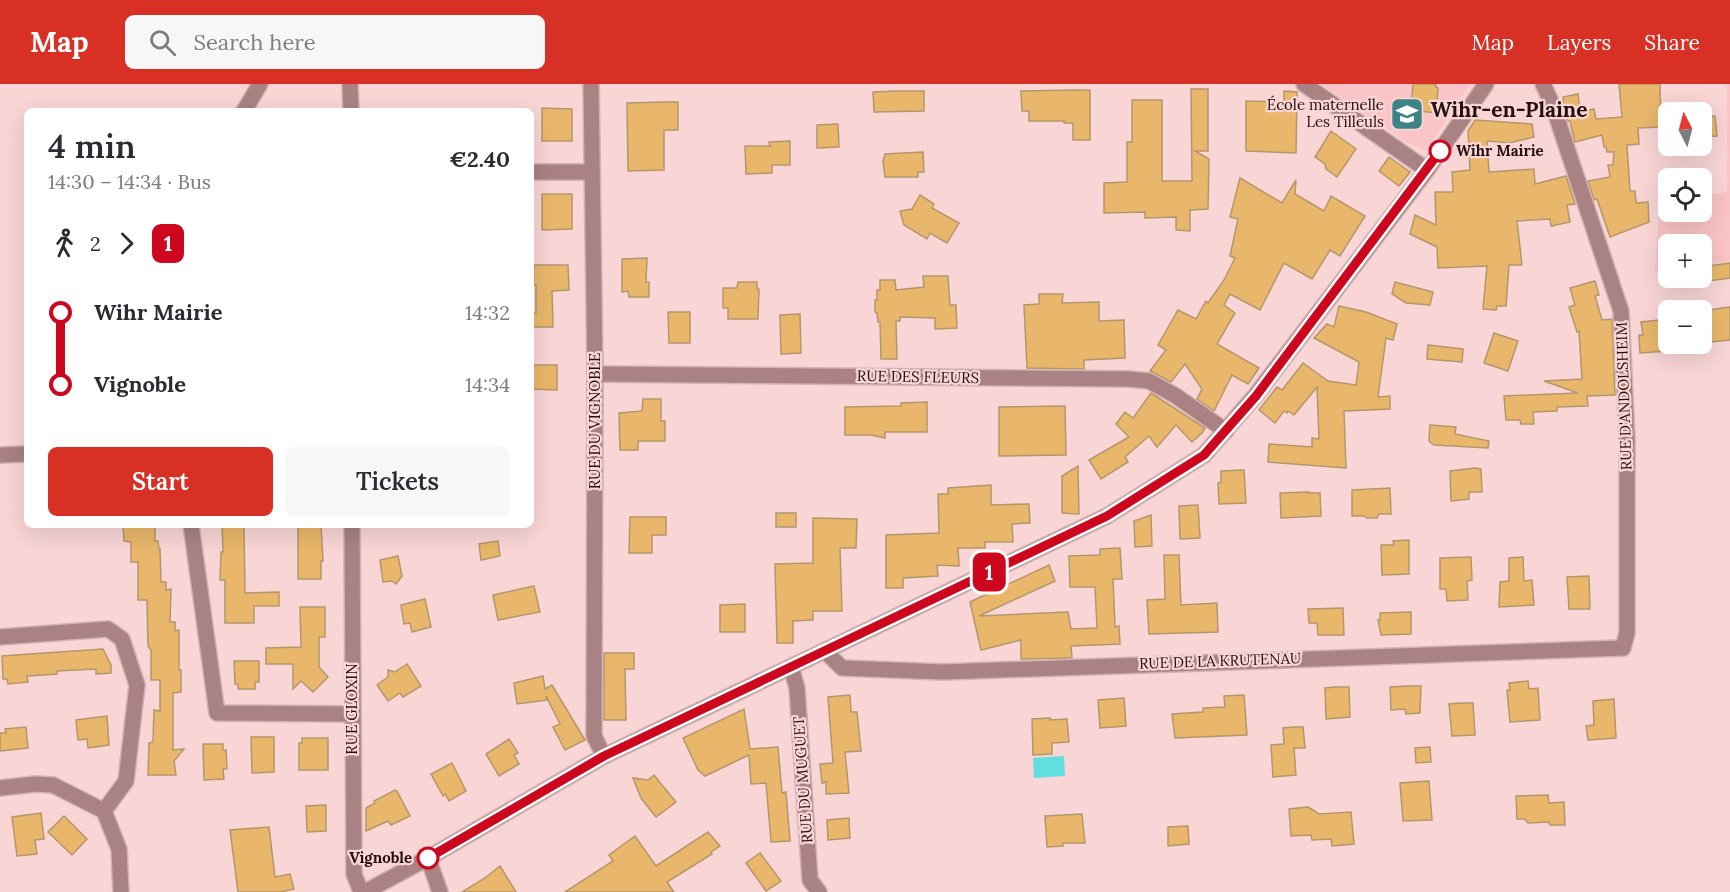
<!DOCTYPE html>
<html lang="en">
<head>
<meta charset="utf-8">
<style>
	body { margin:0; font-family:Lora,serif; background:#f7f7f7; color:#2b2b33; height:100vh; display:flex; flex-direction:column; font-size:22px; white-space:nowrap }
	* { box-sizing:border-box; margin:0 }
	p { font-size:20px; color:#7c7c81 }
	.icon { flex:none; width:33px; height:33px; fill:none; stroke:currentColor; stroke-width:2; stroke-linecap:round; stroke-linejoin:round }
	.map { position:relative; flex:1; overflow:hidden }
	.panel { position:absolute; left:24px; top:24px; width:510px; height:420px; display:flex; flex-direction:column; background:#fff; border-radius:9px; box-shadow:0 6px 24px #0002 }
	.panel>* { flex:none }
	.badge { padding:0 12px; border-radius:9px; font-size:21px; line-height:39px }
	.needle { width:39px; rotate:354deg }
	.buttons { position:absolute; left:1658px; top:18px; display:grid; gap:12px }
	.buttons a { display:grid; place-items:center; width:54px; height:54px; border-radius:9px; background:#fff; box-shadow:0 6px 24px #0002; font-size:30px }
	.map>.badge { position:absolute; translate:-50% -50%; box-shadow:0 0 0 3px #fff }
	.legs { display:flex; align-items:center; gap:9px; height:66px; padding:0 24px; font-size:20px }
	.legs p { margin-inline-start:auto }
	.head { display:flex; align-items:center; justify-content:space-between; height:102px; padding:0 24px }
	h1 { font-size:33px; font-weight:600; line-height:45px }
	.primary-button { display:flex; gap:12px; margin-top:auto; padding:12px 24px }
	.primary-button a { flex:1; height:69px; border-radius:9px; background:#d93025; color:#fff; font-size:24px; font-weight:600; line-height:69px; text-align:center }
	.primary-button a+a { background:#f7f7f7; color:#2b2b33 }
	ul { padding:0 24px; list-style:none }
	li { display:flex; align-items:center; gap:21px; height:72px; font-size:22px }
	li i { display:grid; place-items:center; width:9px; height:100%; margin:0 8px; background:currentColor }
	li i::after { content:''; width:15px; height:15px; margin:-8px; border:4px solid; border-radius:50%; background:#fff }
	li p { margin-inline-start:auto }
	li:first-child i { background:linear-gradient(#0000 50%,currentColor 0) }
	li:last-child i { background:linear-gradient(currentColor 50%,#0000 0) }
	header { display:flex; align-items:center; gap:36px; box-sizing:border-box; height:84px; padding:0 30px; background:#d93025; color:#fff }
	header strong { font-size:28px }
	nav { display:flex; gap:33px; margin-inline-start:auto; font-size:21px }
	.search { width:420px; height:54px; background:#f7f7f7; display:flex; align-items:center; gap:15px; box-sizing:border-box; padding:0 21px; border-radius:9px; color:#7c7c81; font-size:22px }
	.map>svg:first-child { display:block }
	.built { fill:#fbc4c6 }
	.water { fill:#60dee0 }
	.building { fill:#e9b76b; stroke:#b4966b; stroke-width:1.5 }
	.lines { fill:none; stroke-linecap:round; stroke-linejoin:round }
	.minor-casing { stroke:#d3b2b2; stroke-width:18 }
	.minor { stroke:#aa8283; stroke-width:15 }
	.line-1-casing { stroke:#fff; stroke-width:14 }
	.line-1 { stroke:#cc071e; stroke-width:9 }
	.stop-1-dot { fill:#fff; stroke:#cc071e; stroke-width:3 }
	.labels { text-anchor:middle; stroke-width:4.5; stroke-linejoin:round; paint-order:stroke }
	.poi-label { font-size:15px; fill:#241011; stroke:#f9d5d5; text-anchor:end }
	.stop-label { font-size:15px; font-weight:bold; fill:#241011; stroke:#f9d5d5; text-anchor:start }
	.street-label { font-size:15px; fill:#241011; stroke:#f9d5d5 }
	.district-label { font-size:21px; font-weight:bold; fill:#241011; stroke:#f9d5d5 }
</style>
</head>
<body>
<header>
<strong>Map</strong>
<div class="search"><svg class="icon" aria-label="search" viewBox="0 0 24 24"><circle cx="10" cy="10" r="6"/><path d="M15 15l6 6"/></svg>Search here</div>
<nav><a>Map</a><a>Layers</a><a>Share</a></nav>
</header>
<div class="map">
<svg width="1730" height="808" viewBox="0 0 1730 808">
	<rect width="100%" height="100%" fill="#f9d5d5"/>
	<!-- built -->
	<g class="built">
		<path d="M1321 0H1470L1426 67 1409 60Z"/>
		<path d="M1727 0H1730V177L1701 181V160H1668V185L1655 187 1660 116 1668 115V128H1701V112L1727 108Z"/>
	</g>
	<!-- water -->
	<path class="water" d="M1064 672 1065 692 1034 694 1033 674Z"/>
	<!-- building -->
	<g class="building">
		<path d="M1413 0H1436V3L1438 4 1436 29 1411 26Z"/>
		<path d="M1619 0H1660L1661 43 1638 44 1639 60 1627 61 1630 107H1635L1636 119 1648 118 1649 138 1610 153 1597 115 1594 116 1588 97 1610 93 1608 81H1613L1614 68H1607L1606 63H1604L1602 51 1575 58 1570 37H1568L1564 25 1563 13 1578 10 1580 28 1594 25 1596 35 1622 33Z"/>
		<path d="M1191 5H1208V67H1195L1209 75 1208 125 1190 126V147L1176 146V133L1145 134V128L1104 129V99L1127 98V58H1132V16H1162V97H1192Z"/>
		<path d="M1076 6H1090V56H1073V39H1064V37H1029V27H1022L1021 7Z"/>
		<path d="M897 7H924V27L874 28 873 8Z"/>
		<path d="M1284 7 1297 8 1296 69 1246 67V17L1284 18Z"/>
		<path d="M667 18H678V46H664V86L628 87 627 19Z"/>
		<path d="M542 24 572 25V57H542Z"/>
		<path d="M1715 32 1717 52 1701 53V33Z"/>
		<path d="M1475 36 1532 40 1534 53 1509 59 1487 57 1489 88 1534 85 1535 100 1566 92 1575 120 1567 121 1570 138 1551 142 1550 135 1517 137 1522 181H1509L1506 222H1497L1496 226 1483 225 1487 182 1438 184 1437 163 1410 150 1415 131 1436 141 1435 108H1453L1452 88 1470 86 1468 47Z"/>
		<path d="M838 40 839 63 817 64V41Z"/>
		<path d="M1331 47 1356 65 1337 93 1326 85 1325 80 1315 73Z"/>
		<path d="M790 57V81H772V89L746 90 745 62H770L769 58Z"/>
		<path d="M923 68 924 88H918V93H885L883 77 885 70Z"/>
		<path d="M1389 73 1410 88 1399 102 1379 87Z"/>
		<path d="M1240 94 1282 119 1296 96 1295 110 1324 127 1331 112 1365 132 1340 172 1330 166 1312 195 1284 179 1260 226 1230 210 1224 221 1235 229 1217 260 1259 284 1248 300 1232 291 1214 327 1197 315 1202 305 1185 280 1171 298 1150 287 1166 266 1158 261 1178 226 1196 235 1206 217 1208 219 1224 196 1235 174 1230 172 1238 135 1230 133Z"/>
		<path d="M542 110H572V145L542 146Z"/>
		<path d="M920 111 934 120 932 124 959 139 947 159 930 149 927 155 904 141 900 127 912 125Z"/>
		<path d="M647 174 646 198H649V213H629L628 207 622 208V175Z"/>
		<path d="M1730 179V194L1701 198V183Z"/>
		<path d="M534 181H568L569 206 552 207 553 243H531V229H536V201H533Z"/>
		<path d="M923 192H948L950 221H956L957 244 935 245V234L900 233V237H896L897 275H881L880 238H878L877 229 875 228V216H877V206H880V196H895L896 206 924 203Z"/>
		<path d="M1595 197 1599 211 1595 212 1602 236 1612 235 1615 311 1587 312 1588 322 1557 323V327L1533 328 1534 340H1521L1520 336H1506L1504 312 1578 309 1544 297 1582 295 1579 247 1577 248 1569 223 1575 221 1570 204Z"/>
		<path d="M738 198H757V205H759L758 235H728V224H723V204H737Z"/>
		<path d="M1395 198 1433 208 1430 221 1406 219 1392 210Z"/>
		<path d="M1039 210H1063L1062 219 1099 218V237L1124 236 1125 274 1084 276V285L1027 284 1024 221 1039 220Z"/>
		<path d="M1339 222 1366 228 1397 240 1393 256 1386 254 1378 313 1390 312V325L1344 327 1346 384 1268 378 1269 360 1312 363V354L1319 355 1317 303 1294 331 1288 327 1287 329 1284 327 1275 339 1259 326 1277 303 1282 306 1303 279 1328 297 1356 301 1359 278 1314 254 1327 240 1334 243Z"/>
		<path d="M1730 223V256L1701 259V227Z"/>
		<path d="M668 228H690V259H669Z"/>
		<path d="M800 230 801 269 781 270 780 231Z"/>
		<path d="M1668 235V267L1640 269 1639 251H1643L1641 238Z"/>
		<path d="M1494 249 1518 257 1508 287 1484 279Z"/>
		<path d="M1428 261 1463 265 1462 278 1427 275Z"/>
		<path d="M531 281H557V306L531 305Z"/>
		<path d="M1151 309 1205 344 1202 349 1192 358 1176 341 1157 363 1149 352 1125 373 1128 378 1101 395 1089 376 1129 353 1116 340 1125 328 1133 334Z"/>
		<path d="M643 315H661V337H665V357H638V366H620L619 329 642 327Z"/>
		<path d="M927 318V348H885V354L871 351H845V323L901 322V319Z"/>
		<path d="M1065 322 1066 371 999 372V323Z"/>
		<path d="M1430 341 1456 343 1455 350 1489 357 1488 364 1434 361 1429 357Z"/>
		<path d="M1078 382 1079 430 1062 429V392Z"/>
		<path d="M1475 384 1481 385 1482 408H1469V415L1451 417 1450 387Z"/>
		<path d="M1244 386 1246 419 1219 420 1218 399 1221 398V387Z"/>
		<path d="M991 401V421L1029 420 1030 439 1012 440 1013 458H985V464H958L959 482 937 481 938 492 903 494V504H886V451L939 449 938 410H948V404Z"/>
		<path d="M1390 404 1391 430H1379L1377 434H1367L1364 432H1352V406Z"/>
		<path d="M1309 408V409H1320L1321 432 1281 434 1280 409Z"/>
		<path d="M1198 421 1200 454 1180 455 1179 422Z"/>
		<rect x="776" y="429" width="20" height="14"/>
		<path d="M1151 431 1152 462 1135 463 1134 437Z"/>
		<path d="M630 433H666V451H652V469H629Z"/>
		<path d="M813 434 857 435 856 464H840L842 527H813V536L793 537V559H777L775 480 813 479Z"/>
		<path d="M123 441H152V443H155V457H158L159 465H160L161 498H166V506L171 505 170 538H175V547L179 546V586H181V608L173 609V666L184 665 174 677 176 691H148L149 659 153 658 154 626 160 627V596H151V566L148 562 147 516H138V478H131V458L124 457Z"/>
		<path d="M222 441H244L245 509 279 508V522H254V539H225V496H220L221 468H223Z"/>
		<path d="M298 441H321L323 477H321V495H298Z"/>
		<path d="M1409 456V490L1382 491 1381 461H1394L1393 457Z"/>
		<path d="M498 457 500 472 481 476 479 460Z"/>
		<path d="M1120 464 1122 495H1113L1115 543 1119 542 1120 560 1071 562 1072 574 1021 575V556L981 566 970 518 1049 481 1055 497 979 532 1068 528 1071 545 1097 544 1095 503H1070L1069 472 1100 471V465Z"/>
		<path d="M1164 471H1179L1181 521 1217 519 1218 548 1149 550 1147 516 1165 515Z"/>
		<path d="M398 472 402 492 396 500 392 497 383 498 380 476Z"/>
		<path d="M1471 473 1472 496 1467 497 1468 516 1447 517 1446 505H1440V474Z"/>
		<path d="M1523 473 1524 497 1532 496 1534 521 1499 523 1500 498 1509 497V474Z"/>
		<path d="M1589 492 1590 525H1569L1567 493Z"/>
		<path d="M534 502 540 528 498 536 493 511Z"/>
		<path d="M425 515 431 543 412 548 410 539 404 540 401 521Z"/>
		<path d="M745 520V548H720V521Z"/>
		<path d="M300 523H325V553H319V583L328 593 313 608 301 597 293 605V580H266V564L301 563Z"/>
		<path d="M1343 524 1344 551H1318L1317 539H1309L1308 525Z"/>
		<path d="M1411 528V550L1381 551 1378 536H1380V529Z"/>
		<path d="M103 565 111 581V589L96 590V585L57 587V590L27 592 28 598 8 600 7 595H3L2 572Z"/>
		<path d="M604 569H634V585H625L626 636H604Z"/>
		<path d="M234 577H259V598H255V605H238V600H235Z"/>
		<path d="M407 580 421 602 403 613 400 609 388 617 377 601 388 593V586L395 588Z"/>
		<path d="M543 592 545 605 552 601 585 656 565 666 553 643 560 640 546 612 547 616 517 620 514 599Z"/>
		<path d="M1528 597 1529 605 1538 604 1540 636 1510 638 1507 606H1510L1509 599Z"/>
		<path d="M1408 602H1421L1420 629 1406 630 1405 625 1391 626 1390 603Z"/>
		<path d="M1335 603H1349L1350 633 1326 635 1325 604Z"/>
		<path d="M850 611 851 628H857L861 667 845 668 849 709 826 710V698L822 699 820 680 833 679 828 613Z"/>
		<path d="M1244 611 1247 651 1175 654 1172 630 1203 628V624L1225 623 1224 612Z"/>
		<path d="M1124 614 1126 642 1100 644 1098 616Z"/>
		<path d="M1614 615 1616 654 1588 656 1586 642 1594 641 1593 617Z"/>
		<path d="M1460 619H1473L1475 651 1452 652 1449 620Z"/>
		<path d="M744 625 750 665 778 663 782 709 786 708 790 757 771 758 766 699 751 700 749 671 705 692 698 686 683 654Z"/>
		<path d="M107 632 109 661 88 664 87 655 78 656 76 636Z"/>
		<path d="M1050 634V636L1067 635 1069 658 1052 659V670L1033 671 1032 635Z"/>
		<path d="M26 643 28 664 0 667V649H6L5 645Z"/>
		<path d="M1294 643H1303L1305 664H1294L1296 691 1273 693 1271 661 1284 660 1283 644Z"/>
		<path d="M251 653H274V688L252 689Z"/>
		<path d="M302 654H328V686H299V659H302Z"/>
		<path d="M509 655 518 669 514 671 519 680 499 692 486 670Z"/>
		<path d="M203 660H223V666H226L227 685H223L224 695 204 696Z"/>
		<path d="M1430 663 1431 678 1416 679 1415 664Z"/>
		<path d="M452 679 466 707 449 717 445 710 443 712 431 690Z"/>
		<path d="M654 691 676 718 656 733 641 714 633 694 648 696Z"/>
		<path d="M1429 697 1432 736 1403 737 1400 699Z"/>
		<path d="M395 706 397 707 410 732 391 741 388 737 366 747V724L375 719 374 717Z"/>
		<path d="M1548 711 1549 719 1564 718 1565 741H1550L1549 738 1528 739 1525 735H1517L1516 712Z"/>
		<path d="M326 721V747L307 748 306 722Z"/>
		<path d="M1308 723 1319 730 1351 728 1354 760 1332 762 1331 755 1312 756 1311 751 1291 752 1289 725Z"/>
		<path d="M41 729 44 755 35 756 37 770 17 772 12 733Z"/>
		<path d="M1082 730 1085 759H1063V762L1047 763 1045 732Z"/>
		<path d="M64 732 87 755 72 771 48 748Z"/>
		<path d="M849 734 850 754 828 756 827 736Z"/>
		<path d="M1188 742 1189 760 1168 762V743Z"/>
		<path d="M269 743 275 793 290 790 294 805 281 808H238L230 746Z"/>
		<path d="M708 748 720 762 711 768 712 770 667 798 674 808H565L613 777 609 771 635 752 656 782Z"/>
		<path d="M760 769 781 797 766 807 746 779Z"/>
		<path d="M500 782 516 808H462L485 794Z"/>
	</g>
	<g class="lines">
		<defs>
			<g id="minor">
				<path d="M350 0 351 27"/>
				<path d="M591 0 595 290 594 652 604 672"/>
				<path d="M1304 0 1427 86"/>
				<path d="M244 27 260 0"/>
				<path d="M531 88H592"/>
				<path d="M595 290 1129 295 1149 297 1176 312 1226 347"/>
				<path d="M0 371 27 370"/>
				<path d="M191 441 217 629 352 630"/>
				<path d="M352 441 354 790 361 808"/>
				<path d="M0 553 108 545 122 555 137 601 126 697 104 727 119 765 121 808"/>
				<path d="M825 567 842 584 943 588 1623 564 1627 549V357L1621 227 1553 22 1543 0"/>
				<path d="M791 583 797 604 810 796 819 808"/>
				<path d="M0 704 35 700 53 701 104 727"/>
				<path d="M428 774 440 808"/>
				<path d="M365 808 428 774 604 672 1107 432 1204 371 1255 312 1427 86 1486 0"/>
			</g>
		</defs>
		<!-- minor casing -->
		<use href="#minor" class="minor-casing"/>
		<!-- minor -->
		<use href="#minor" class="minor"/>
	</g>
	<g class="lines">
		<defs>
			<path id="line-1" d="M428 774 604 672 1107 432 1204 371 1256 312 1440 67"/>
		</defs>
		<!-- line-1 casing -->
		<use href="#line-1" class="line-1-casing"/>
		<!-- line-1 -->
		<use href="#line-1" class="line-1"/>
	</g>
	<!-- icons -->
	<defs>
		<symbol id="school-square" viewBox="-11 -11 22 22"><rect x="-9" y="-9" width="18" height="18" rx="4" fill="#3c8485" stroke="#f9d5d5"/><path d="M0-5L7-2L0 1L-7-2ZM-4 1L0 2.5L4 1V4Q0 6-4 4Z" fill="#fff"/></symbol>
	</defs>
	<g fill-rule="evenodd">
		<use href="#school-square" x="1388" y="11" width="38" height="38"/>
	</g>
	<!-- markers -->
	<g class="stop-1-dot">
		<circle cx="1440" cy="67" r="10"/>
		<circle cx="428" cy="774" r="10"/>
	</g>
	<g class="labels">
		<!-- poi labels -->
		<g class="poi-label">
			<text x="1384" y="26">École maternelle<tspan x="1384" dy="17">Les Tilleuls</tspan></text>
		</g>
		<!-- stop labels -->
		<g class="stop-label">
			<text x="1456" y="72">Wihr Mairie</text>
			<text x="412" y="779" text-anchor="end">Vignoble</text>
		</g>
		<!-- street labels -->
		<g class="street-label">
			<text transform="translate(918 293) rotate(1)" y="5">RUE DES FLEURS</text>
			<text transform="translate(1624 312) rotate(-92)" y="5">RUE D'ANDOLSHEIM</text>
			<text transform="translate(595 337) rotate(-90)" y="5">RUE DU VIGNOBLE</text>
			<text transform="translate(1220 577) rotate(-2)" y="5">RUE DE LA KRUTENAU</text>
			<text transform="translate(352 625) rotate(-90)" y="5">RUE GLOXIN</text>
			<text transform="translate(803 696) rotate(-94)" y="5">RUE DU MUGUET</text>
		</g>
		<!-- district labels -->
		<g class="district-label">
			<text x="1509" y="33">Wihr-en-Plaine</text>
		</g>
	</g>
</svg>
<div class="buttons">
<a><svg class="needle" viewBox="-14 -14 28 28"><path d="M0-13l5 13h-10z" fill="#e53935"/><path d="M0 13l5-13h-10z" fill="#7c7c81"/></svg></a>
<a><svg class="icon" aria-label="locate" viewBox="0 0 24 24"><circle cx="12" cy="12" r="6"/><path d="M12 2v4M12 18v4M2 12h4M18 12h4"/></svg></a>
<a>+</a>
<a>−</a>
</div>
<b class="badge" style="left:989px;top:488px;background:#cc071e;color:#fff">1</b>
<section class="panel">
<div class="head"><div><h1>4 min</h1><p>14:30 – 14:34 · Bus</p></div><b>€2.40</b></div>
<div class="legs"><svg class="icon" aria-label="walk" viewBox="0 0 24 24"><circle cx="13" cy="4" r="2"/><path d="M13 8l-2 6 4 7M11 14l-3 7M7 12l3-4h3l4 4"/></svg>2<svg class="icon" aria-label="forward" viewBox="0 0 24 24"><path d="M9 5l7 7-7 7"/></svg><b class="badge" style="background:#cc071e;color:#fff">1</b></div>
<ul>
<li><i style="color:#cc071e"></i><b>Wihr Mairie</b><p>14:32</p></li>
<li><i style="color:#cc071e"></i><b>Vignoble</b><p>14:34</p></li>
</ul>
<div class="primary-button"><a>Start</a><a>Tickets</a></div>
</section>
</div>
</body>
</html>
